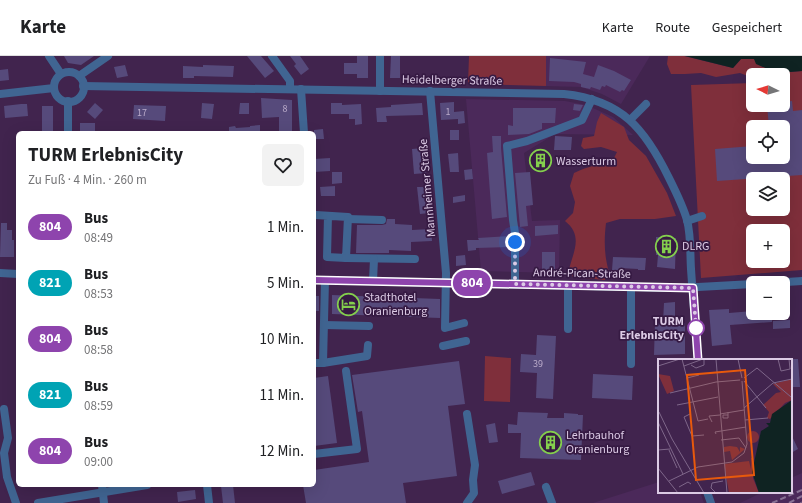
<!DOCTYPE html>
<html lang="de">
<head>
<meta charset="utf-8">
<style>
	body { margin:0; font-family:"Source Sans 3",sans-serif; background:#f2f2f2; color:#202124; height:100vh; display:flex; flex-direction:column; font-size:15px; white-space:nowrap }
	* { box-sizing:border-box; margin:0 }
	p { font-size:13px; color:#757577 }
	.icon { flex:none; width:22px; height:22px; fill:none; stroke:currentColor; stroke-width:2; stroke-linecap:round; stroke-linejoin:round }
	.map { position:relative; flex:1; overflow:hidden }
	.side { position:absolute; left:16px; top:75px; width:300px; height:356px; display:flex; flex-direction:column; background:#fff; border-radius:6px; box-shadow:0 4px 16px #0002 }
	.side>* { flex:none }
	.badge { padding:0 8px; border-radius:13px; font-size:14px; line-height:26px }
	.needle { width:26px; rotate:275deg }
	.tools { position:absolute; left:746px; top:12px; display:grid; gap:8px }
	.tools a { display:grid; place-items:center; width:44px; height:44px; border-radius:6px; background:#fff; box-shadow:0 4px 16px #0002; font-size:20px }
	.you { position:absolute; width:20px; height:20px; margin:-10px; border:3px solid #fff; border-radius:50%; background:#1a73e8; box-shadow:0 0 0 6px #1a73e833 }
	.map>.badge { position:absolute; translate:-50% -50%; box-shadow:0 0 0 2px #fff }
	.round { display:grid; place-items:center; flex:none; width:42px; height:42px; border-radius:6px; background:#f2f2f2 }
	.headline { display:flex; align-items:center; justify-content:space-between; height:68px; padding:0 12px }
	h1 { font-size:19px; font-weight:700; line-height:30px }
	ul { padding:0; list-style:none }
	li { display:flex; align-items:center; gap:12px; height:56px; padding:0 12px }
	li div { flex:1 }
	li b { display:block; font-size:15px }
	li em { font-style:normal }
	li .badge { min-width:44px; font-weight:700; text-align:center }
	header { display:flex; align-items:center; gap:24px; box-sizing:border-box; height:56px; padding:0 20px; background:#fff; border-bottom:1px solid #e0e0e0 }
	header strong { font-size:19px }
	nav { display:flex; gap:22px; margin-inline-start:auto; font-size:14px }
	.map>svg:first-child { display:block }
	.built { fill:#4b295a }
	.green { fill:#7f2f3b; fill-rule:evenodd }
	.water { fill:#0f2322 }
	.building { fill:#564a7b }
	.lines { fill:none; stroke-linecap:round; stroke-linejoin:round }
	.minor { stroke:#406592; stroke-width:8 }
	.tram { stroke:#887194; stroke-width:1 }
	.rail { stroke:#887194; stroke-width:2; stroke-dasharray:6 3; stroke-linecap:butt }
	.line-casing { stroke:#fff; stroke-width:9 }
	.line { stroke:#8e44ad; stroke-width:6 }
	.walk { stroke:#dccbe5; stroke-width:4; stroke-dasharray:0 7.2 }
	.stop-dot { fill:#fff; stroke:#8e44ad; stroke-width:2 }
	.labels { text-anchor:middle; stroke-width:3.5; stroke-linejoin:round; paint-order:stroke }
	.number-label { font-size:10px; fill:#baabca }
	.street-label { font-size:12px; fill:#dccbe5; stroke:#361a43 }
	.poi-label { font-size:12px; fill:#dccbe5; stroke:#361a43; text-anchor:start }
	.stop-label { font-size:12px; font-weight:bold; fill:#dccbe5; stroke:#361a43; text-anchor:end }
	.inset-road { fill:none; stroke:#7f678a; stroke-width:1 }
	.view { fill:#e8590c; fill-opacity:0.15; stroke:#e8590c; stroke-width:2 }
	.inset-edge { fill:none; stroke:#dccbe5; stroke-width:2 }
</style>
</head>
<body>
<header>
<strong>Karte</strong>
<nav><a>Karte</a><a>Route</a><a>Gespeichert</a></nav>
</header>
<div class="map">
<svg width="802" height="447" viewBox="0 0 802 447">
	<rect width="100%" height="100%" fill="#41244e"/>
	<!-- built -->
	<g class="built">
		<path d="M546 0H650L621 48 602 38 581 31 546 30Z"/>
		<path d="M466 43 565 45 586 49 613 61 633 79 555 78 524 97 532 165 560 164 559 217 481 215Z"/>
		<path d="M802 417V447H740L763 436H791V422Z"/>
		<path d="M659 426V436H700L704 447H593Z"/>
	</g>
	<!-- green -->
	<g class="green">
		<path d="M469 0H546V30L468 28Z"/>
		<path d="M668 0H684L733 12 741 3H754L777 17 802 15V214L701 222 691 29 753 27V49H783V19H753V22L740 17 716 21 701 17 685 18H671L667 8ZM753 71H783V101H753ZM753 123H783V153H753ZM753 175H783V205H753Z"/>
		<path d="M601 57 624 71 629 84 646 100 667 137 676 160 655 163H620L606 167C604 184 604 199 609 216L605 224 573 221 569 213C574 195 583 179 565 165L573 157 575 146 570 130 574 117C587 110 600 109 613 104L617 96 601 91 584 93 581 90 583 82 594 80 597 66Z"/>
		<path d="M485 300 511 302 510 346 484 345Z"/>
	</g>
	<!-- water -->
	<path class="water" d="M685 0H802V15L777 17 756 8 754 3H741L733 12Z"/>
	<!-- building -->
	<g class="building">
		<path d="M64 0H94L81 9 68 7Z"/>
		<path d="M247 0H261L274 15 265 22Z"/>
		<path d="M290 0H300L309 13 301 19 294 10 296 8Z"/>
		<path d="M357 0H368V22H357V18H344V7H357Z"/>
		<path d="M391 0H400V22H390Z"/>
		<path d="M550 2 586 6 583 18 594 21 598 9 614 15 631 24 624 35 622 34 620 36 606 29 605 31 602 30 600 34 591 31 590 33 581 31V28L574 26 549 25Z"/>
		<path d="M125 9 128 20 117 22 114 11Z"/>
		<path d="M203 9 234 10 233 21 194 20V22H183V10L203 11Z"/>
		<path d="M8 13 9 24 0 25V14Z"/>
		<path d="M261 42 292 44V77H279V61L262 62Z"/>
		<path d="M792 45 793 55 802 54V119L717 125 715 93 753 90V101H783V71H769L767 49H783V46Z"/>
		<path d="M454 46V56L464 55 465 67 458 68V63L441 64 440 47Z"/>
		<path d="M95 47 103 54 95 63 87 56Z"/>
		<path d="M202 47 214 48 212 63 201 62Z"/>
		<path d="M240 47H249V58H239Z"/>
		<path d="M331 47H342V49L361 48 362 68 355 69V63H349V58H331Z"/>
		<path d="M422 47 423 59 386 60 387 66H377L376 52 391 51V49Z"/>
		<path d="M21 48H27L28 60 5 62 4 50Z"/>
		<path d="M574 48 583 49 580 55 573 54Z"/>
		<path d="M134 49 166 50 165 65 133 63Z"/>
		<rect x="42" y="50" width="11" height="27"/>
		<path d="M513 52H556L555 67H542V73L529 78 508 79V69L513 70Z"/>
		<rect x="80" y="67" width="15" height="10"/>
		<path d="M260 69V77H229V71L235 70 236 72 250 71V70Z"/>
		<path d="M323 73 324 83H314V74Z"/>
		<rect x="450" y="74" width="9" height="10"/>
		<path d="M492 80H501V92L507 161 492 163 487 97 493 96Z"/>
		<path d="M555 80 572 81 571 94H554Z"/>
		<path d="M424 92 426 117 414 118 412 93Z"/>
		<path d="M458 97 459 116H450L448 98Z"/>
		<circle cx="540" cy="104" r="7"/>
		<path d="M330 102V115L314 116V103Z"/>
		<path d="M472 113 473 123 465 124 464 114Z"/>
		<path d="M332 116H342V127L332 128Z"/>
		<path d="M530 116 533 149 526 150 528 170 520 171 515 117Z"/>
		<path d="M335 130V140H321L320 131Z"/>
		<path d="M417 131H426L430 157 420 158Z"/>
		<path d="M465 139V145L453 147V141Z"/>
		<path d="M387 163H395V168L412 169V174L431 173 432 185 411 186V195L389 194V197H356L357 169H382L386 168Z"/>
		<path d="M1 167H7V174H12V184H14V201H0Z"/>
		<path d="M558 169V178L535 180V170Z"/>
		<path d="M510 180V191L476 192V194L468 195 467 184H479L478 182Z"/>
		<path d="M656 181 676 182 675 213 657 211 658 199H656Z"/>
		<path d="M542 196H555V214L542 215Z"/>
		<path d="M465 199 466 209 456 210V200Z"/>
		<path d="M613 201 646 202 645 214H638V213L620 212V214H612Z"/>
		<path d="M332 239 440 243V262L332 258Z"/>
		<rect x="314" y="240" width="5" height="15"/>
		<path d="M675 246V267H685V298L654 299 655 267H663L664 247Z"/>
		<path d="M729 253V257L753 255V257H772V266L730 269 732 288 712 290 709 254Z"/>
		<path d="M790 264V272L773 273V265Z"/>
		<path d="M537 279 556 280 553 343 536 342 537 317 520 316 521 298 536 299Z"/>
		<path d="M791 303H798L800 331H791Z"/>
		<path d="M459 305 465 348 448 350 457 420 403 427 406 447H306L303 429H314V414L369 406 362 355 358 356 352 319Z"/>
		<path d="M593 318 633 320 632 344 592 342Z"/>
		<path d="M328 320 337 387 314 390V322Z"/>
		<path d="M518 356 548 357 547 362H564V357L578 358V359H583L581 404 520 402 521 377H508V368L517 369Z"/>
		<path d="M495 367 498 386 489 387 486 369Z"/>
		<path d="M791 378 798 393 791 397Z"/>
		<path d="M531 416 535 429 502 438 498 425Z"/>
		<path d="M233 429 235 447H223L221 430Z"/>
		<path d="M195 434 196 443 178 446 177 436Z"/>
	</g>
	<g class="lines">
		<!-- minor -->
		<g class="minor">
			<path d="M49 0 61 18"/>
			<path d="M272 0 290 25V33"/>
			<path d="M380 0V35"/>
			<circle cx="69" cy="31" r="15"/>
			<path d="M79 20 108 0"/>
			<path d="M83 30 564 38C622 44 645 73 669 122 676 136 683 150 687 164 691 179 690 197 691 213 693 243 696 274 698 304"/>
			<path d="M301 33 304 77"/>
			<path d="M430 35 446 217 445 272 464 267"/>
			<path d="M0 38 54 32"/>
			<path d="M68 45V77"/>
			<path d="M630 64 646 48"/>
			<path d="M314 159H316L348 161 346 202 327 201 328 160"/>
			<path d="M348 163 382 164"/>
			<path d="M687 165 702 160"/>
			<path d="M346 202 415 203"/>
			<path d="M0 217 18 218"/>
			<path d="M314 224 680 232 753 228"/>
			<path d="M325 224 323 307 367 300 368 289"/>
			<path d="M373 225 374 203"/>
			<path d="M771 227 802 225"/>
			<path d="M515 228V177L513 164 507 90 527 85 582 64 592 43"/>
			<path d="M631 230V308"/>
			<path d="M324 269 369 270"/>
			<path d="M568 273V229"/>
			<path d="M443 290 466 285"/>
			<path d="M314 307H323"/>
			<path d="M4 353 8 382 4 397 7 421 16 447"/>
			<path d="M467 358 475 409 473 424 474 437 467 447"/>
			<path d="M314 398 357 393 346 315"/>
			<path d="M102 429 104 447"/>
			<path d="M207 429 209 447"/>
			<path d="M546 431 552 447"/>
			<path d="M707 436 711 447"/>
			<path d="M38 447 147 429"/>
		</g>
		<!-- tram -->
		<path class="tram" d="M800 447 802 446"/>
		<!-- rail -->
		<g class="rail">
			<path d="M772 447 802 434"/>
			<path d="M789 447 802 440"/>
		</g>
	</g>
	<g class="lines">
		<defs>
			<path id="line" d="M314 224 693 232 698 304"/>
		</defs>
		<!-- line casing -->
		<use href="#line" class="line-casing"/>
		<!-- line -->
		<use href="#line" class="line"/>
		<!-- walk -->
		<path class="walk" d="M515 186V228L693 232 696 272"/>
	</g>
	<!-- icons -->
	<defs>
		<symbol id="building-ring" viewBox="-11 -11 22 22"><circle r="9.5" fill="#361a43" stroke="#84cf4d" stroke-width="1.5"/><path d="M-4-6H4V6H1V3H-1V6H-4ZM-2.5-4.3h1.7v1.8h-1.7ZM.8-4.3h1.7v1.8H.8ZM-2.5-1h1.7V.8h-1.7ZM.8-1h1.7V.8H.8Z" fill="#84cf4d"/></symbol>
		<symbol id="hotel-ring" viewBox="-11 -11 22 22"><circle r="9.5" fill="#361a43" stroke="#84cf4d" stroke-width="1.5"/><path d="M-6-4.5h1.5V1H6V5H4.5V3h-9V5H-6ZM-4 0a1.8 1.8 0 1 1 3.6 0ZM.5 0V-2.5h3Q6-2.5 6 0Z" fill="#84cf4d"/></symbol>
	</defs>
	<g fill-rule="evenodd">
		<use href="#building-ring" x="528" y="92" width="25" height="25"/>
		<use href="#building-ring" x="654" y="178" width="25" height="25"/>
		<use href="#hotel-ring" x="336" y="236" width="25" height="25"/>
		<use href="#building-ring" x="538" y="374" width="25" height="25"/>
	</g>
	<!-- markers -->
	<circle class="stop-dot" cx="696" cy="272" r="8"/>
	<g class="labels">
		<!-- number labels -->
		<g class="number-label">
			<text x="285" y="56">8</text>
			<text x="448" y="59">1</text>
			<text x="142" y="60">17</text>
			<text x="538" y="311">39</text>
		</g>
		<!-- street labels -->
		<g class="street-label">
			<text transform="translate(452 24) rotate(1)" y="4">Heidelberger Straße</text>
			<text transform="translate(427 132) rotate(-95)" y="4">Mannheimer Straße</text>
			<text transform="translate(582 217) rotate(1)" y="4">André-Pican-Straße</text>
		</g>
		<!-- poi labels -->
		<g class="poi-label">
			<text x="556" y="109">Wasserturm</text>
			<text x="682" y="194">DLRG</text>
			<text x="364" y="245">Stadthotel<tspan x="364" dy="14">Oranienburg</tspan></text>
			<text x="566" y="383">Lehrbauhof<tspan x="566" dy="14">Oranienburg</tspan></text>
		</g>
		<!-- stop labels -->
		<g class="stop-label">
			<text x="684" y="269">TURM<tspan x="684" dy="14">ErlebnisCity</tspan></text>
		</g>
	</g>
	<!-- overview -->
	<g transform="translate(658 303)">
		<rect width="134" height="134" fill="#41244e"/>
		<path d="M0 15 12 17 16 32 9 35ZM134 20V41L127 44 112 60 109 59 111 53 105 46 118 34 123 33 115 25ZM89 78a6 6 0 1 1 12 0a6 6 0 1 1-12 0ZM72 87 79 88 82 93V88L87 90 74 101 72 92 66 93V88ZM93 99H95V119L101 134H71L66 105 91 102 93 110Z" fill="#7f2f3b"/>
		<path d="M134 41V134H101L94 113 103 72 111 67 108 64H112L114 55Z" fill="#0f2322"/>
		<path class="inset-road" d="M24 0 40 62 50 60M58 0 69 134M80 0 84 19M120 0 123 12 132 10 131 0M33 6 38 9 46 6V0M0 7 22 0M26 7 45 0M99 9 133 38M29 19 41 16M86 19 99 9M86 22 108 49M12 34 58 23 82 21M19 46 60 38M86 49 115 24 134 20M1 53 14 80 46 134M70 53V59H65V56H70M32 55 26 58 34 77 46 76M62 55 86 51M87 61 110 59M0 63 25 115M54 63 51 57 62 56M58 75 57 73 88 68M63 81 81 79 88 89M0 91 12 90M11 91 19 109M0 109 20 134M11 122 40 108 74 103 86 94 89 85 84 22M21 128 30 123 33 125M58 134 53 129 54 124 65 122"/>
		<path class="view" d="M87 11 96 116 38 121 29 16Z"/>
		<rect width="134" height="134" class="inset-edge"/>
	</g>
</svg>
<div class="tools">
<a><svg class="needle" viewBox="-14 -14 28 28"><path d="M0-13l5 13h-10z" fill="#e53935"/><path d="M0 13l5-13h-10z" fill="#757577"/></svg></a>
<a><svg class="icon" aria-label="locate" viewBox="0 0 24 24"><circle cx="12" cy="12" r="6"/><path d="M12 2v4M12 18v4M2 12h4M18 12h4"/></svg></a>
<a><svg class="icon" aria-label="layers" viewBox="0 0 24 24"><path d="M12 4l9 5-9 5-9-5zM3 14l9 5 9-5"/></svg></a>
<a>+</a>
<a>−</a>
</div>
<div class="you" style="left:515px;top:186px"></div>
<b class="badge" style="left:472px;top:227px;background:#8e44ad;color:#fff">804</b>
<section class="side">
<div class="headline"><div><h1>TURM ErlebnisCity</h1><p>Zu Fuß · 4 Min. · 260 m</p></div><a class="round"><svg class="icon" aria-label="heart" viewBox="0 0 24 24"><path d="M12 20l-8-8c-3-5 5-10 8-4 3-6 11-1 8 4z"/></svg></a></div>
<ul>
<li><span class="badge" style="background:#8e44ad;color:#fff">804</span><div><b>Bus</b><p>08:49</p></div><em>1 Min.</em></li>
<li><span class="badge" style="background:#00a3b4;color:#fff">821</span><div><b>Bus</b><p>08:53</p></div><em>5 Min.</em></li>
<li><span class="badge" style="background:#8e44ad;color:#fff">804</span><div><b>Bus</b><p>08:58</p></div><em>10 Min.</em></li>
<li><span class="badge" style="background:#00a3b4;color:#fff">821</span><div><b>Bus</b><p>08:59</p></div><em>11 Min.</em></li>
<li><span class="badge" style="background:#8e44ad;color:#fff">804</span><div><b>Bus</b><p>09:00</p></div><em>12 Min.</em></li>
</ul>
</section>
</div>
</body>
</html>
